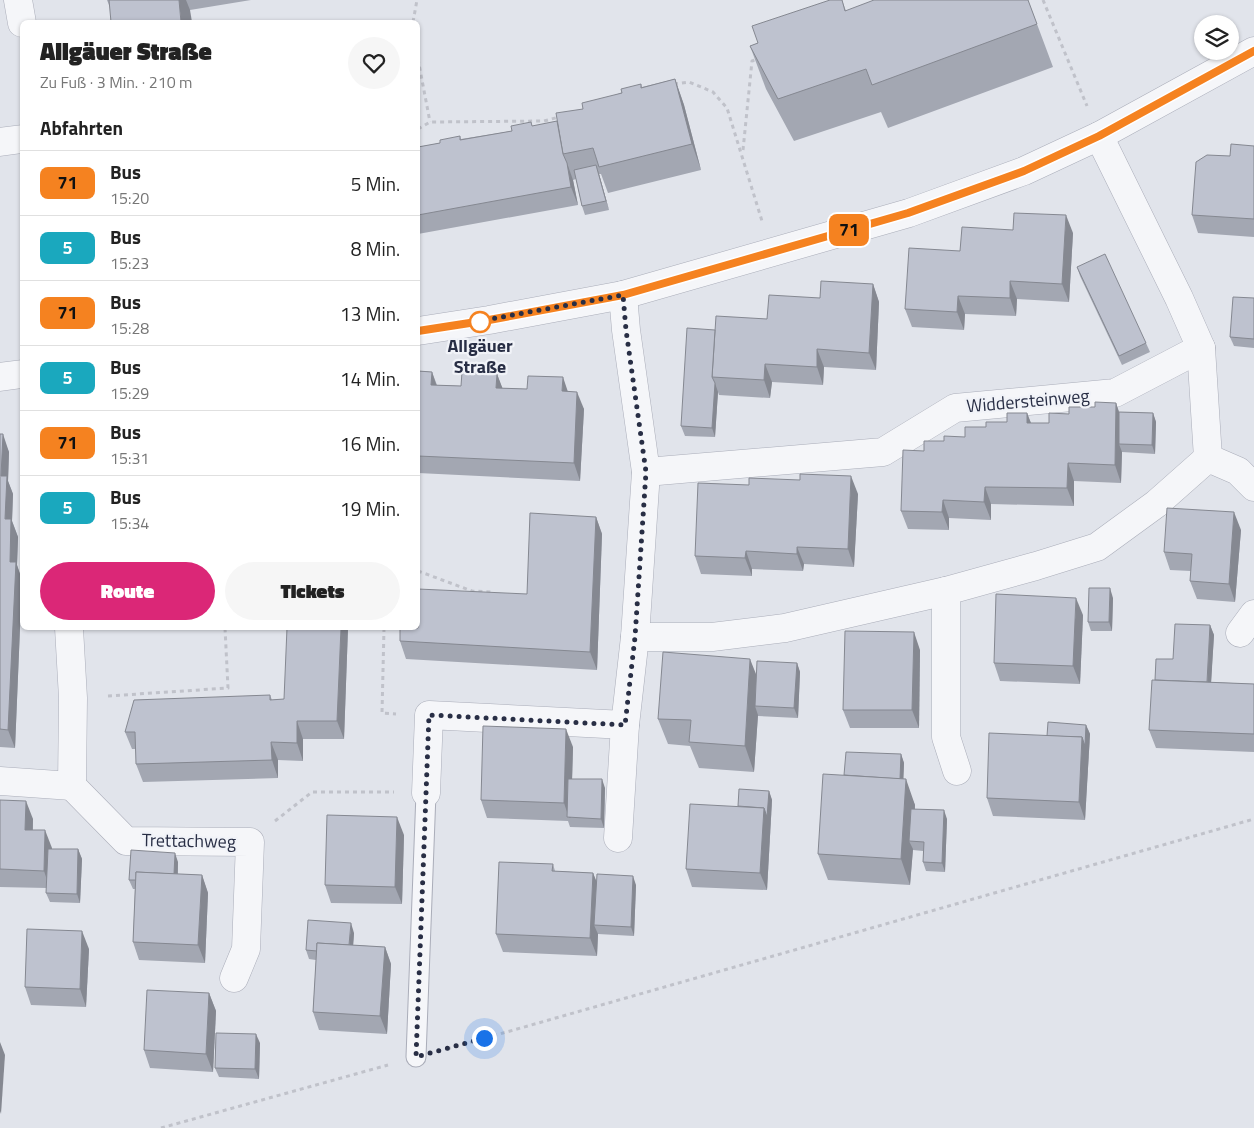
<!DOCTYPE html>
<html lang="de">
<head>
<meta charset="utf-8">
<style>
	body { margin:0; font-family:"Titillium Web",sans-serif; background:#f6f6f6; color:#222; height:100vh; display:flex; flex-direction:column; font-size:19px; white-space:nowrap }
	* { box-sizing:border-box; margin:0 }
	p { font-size:16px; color:#767676 }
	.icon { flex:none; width:28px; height:28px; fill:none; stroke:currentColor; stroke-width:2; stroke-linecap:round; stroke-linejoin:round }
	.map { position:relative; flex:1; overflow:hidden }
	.sheet { position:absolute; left:20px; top:20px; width:400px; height:610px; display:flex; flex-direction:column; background:#fff; border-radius:8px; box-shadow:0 1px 4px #0004 }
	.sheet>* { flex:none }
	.badge { padding:0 10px; border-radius:8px; font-size:18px; line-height:32px }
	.fabs { position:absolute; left:1194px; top:15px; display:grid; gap:10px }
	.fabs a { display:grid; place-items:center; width:45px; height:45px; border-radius:50%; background:#fff; box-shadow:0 1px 4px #0004; font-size:25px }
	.you { position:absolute; width:25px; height:25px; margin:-12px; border:4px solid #fff; border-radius:50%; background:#1a73e8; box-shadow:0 0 0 8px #1a73e833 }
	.map>.badge { position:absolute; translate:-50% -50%; box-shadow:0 0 0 2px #fff }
	h2 { padding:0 20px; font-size:19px; line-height:45px }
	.round { display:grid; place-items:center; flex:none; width:52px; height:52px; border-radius:26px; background:#f6f6f6 }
	.summary { display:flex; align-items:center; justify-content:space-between; height:85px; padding:0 20px }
	h1 { font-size:24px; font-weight:800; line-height:38px }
	.action { display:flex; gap:10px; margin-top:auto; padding:10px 20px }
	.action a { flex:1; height:58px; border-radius:30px; background:#db2777; color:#fff; font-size:20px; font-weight:800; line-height:58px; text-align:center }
	.action a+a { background:#f6f6f6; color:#222 }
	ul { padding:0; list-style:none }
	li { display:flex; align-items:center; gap:15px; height:65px; padding:0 20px; border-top:1px solid #e0e0e0 }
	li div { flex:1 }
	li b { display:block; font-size:19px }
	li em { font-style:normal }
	li .badge { min-width:55px; font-weight:700; text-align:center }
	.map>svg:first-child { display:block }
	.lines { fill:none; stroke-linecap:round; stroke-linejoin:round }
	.lane-casing { stroke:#aaadb9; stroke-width:21 }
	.street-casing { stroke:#aaadb9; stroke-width:29 }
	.path { stroke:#c0c2ca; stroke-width:3; stroke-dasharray:4 4; stroke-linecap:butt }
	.lane { stroke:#f5f6f9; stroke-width:19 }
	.street { stroke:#f5f6f9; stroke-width:28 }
	.wall { fill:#a3a7b2 }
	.shaded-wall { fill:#858891 }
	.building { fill:#bec2cf; stroke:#858891 }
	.line-casing { stroke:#fff; stroke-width:11 }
	.line { stroke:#f58220; stroke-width:8 }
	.walk { stroke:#282e45; stroke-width:5; stroke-dasharray:0 9 }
	.stop-dot { fill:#fff; stroke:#f58220; stroke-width:2.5 }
	.labels { text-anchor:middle; stroke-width:4.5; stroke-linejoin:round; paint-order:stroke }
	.stop-label { font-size:18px; font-weight:bold; fill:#282e45; stroke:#f1f3f8 }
	.street-label { font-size:18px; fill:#282e45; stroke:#f1f3f8 }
</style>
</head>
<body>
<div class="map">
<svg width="1254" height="1128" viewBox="0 0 1254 1128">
	<rect width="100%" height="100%" fill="#e1e4eb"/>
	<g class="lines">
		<defs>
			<path id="lane" d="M416 1057 426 793"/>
			<g id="street">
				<path d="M18 0 22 23"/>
				<path d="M1099 136 1179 298 1201 348 1208 458 1238 471 1254 487"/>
				<path d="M0 142 22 139"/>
				<path d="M418 331 489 320 623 295 909 213 1024 171 1099 136 1254 51"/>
				<path d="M0 377 22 374"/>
				<path d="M646 472 883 452 955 408 1115 393 1201 348"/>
				<path d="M946 591V737L957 771"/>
				<path d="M1240 633 1254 614"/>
				<path d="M635 637H712L785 628 946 591 1036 566 1097 547 1156 504 1208 458"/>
				<path d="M0 781 72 786 73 698 69 628"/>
				<path d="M72 786 126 841 250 842 246 949 234 978"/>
				<path d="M426 793 429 715 625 725"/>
				<path d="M618 838 625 725 635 637 646 472 626 330 623 295"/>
			</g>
		</defs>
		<!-- lane casing -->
		<use href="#lane" class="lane-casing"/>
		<!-- street casing -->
		<use href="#street" class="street-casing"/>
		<!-- path -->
		<g class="path">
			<path d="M1043 0 1087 106"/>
			<path d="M413 22 417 0"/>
			<path d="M418 59 430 122"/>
			<path d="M674 84 689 82 713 92 727 108 762 221"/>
			<path d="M418 129 430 122 544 121 559 117"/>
			<path d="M743 150 752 61 758 59"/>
			<path d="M418 571 472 591 491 592"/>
			<path d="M384 628 382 713 396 714"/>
			<path d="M108 696 228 688 225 628"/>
			<path d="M275 821 312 792H394"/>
			<path d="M447 1049 1254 819"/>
			<path d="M161 1128 388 1065"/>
		</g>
		<!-- lane -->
		<use href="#lane" class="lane"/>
		<!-- street -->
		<use href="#street" class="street"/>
	</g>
	<!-- wall -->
	<g class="wall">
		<path d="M107 0H251L190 10 109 5Z"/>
		<path d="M842 0 846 11 1028 0 1053 67 888 128 881 112 794 141 766 89 750 46 758 43Z"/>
		<path d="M675 79 684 105 701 170 608 193 601 174H599L609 210 585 215 582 206 576 179 573 180 578 205 418 234V147L440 143 460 136 461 139 512 131 557 121 583 109 641 84 642 87Z"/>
		<path d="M1254 146V237L1198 233 1192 215 1230 156Z"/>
		<path d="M1073 233 1069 302 1017 299 1016 316 965 314 964 330 912 327 905 309 960 251Z"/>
		<path d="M1077 267 1146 343 1150 352 1122 365 1080 276Z"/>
		<path d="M873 284 879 302 876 370 824 367 823 385 772 382 770 398 719 395 718 392 715 437 685 436 681 426 715 330 767 319 820 298Z"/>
		<path d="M1254 298V348L1234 346 1230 337Z"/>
		<path d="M418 371 432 372 437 385 461 386 497 374 502 388 568 391 584 409 580 481 418 473Z"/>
		<path d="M1116 403 1119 412 1153 413 1156 422 1155 454 1122 452 1121 483 1074 481V506L991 504V520L949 518V530L908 529 901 511 924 451 944 441 965 437 986 427 1007 422 1027 413 1031 423H1049L1069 414Z"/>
		<path d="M0 434 9 452 8 481 13 494 12 521 18 537 17 565 22 580 15 748 0 747Z"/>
		<path d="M858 494 854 567 804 564 803 571 752 569V576L701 574 695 556Z"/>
		<path d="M596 517 602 534 597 670 406 659 400 641 527 594Z"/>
		<path d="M1241 530 1235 602 1197 599 1190 581 1191 571 1170 570 1164 552Z"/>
		<path d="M1113 598 1112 631H1091L1088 622Z"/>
		<path d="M1083 615 1080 684 1000 681 994 663Z"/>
		<path d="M1210 625 1214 635 1211 682 1254 684V752L1156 748 1149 730 1155 680 1173 659Z"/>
		<path d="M138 628H194L139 630Z"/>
		<path d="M348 628 344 739H303V761L278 760V778L143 782 136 764V749H132L125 732 270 695 272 700 284 699Z"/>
		<path d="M920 650 919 728H850L843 710Z"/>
		<path d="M797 663 800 672 798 718 758 716V715L754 772 699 768 690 746 668 744 658 719 756 675Z"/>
		<path d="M1086 725 1090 734 1085 820 993 816 987 798 1047 736Z"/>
		<path d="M573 747 572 779 605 788 604 828 570 827 568 821 487 818 481 800Z"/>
		<path d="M901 754 904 763 903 779 915 805V809L947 819 945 872 926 871 923 862V851L913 850V849L910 885 828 880 818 854 844 775Z"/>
		<path d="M769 791 772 800 767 890 692 887 686 869 738 806Z"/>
		<path d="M0 800 33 819V830L52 849H78L82 859 80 903 50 902 46 893 47 888 0 887Z"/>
		<path d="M404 835 402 904 331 903 325 885Z"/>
		<path d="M178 862V874L202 875 208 893 205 963 139 960 133 942 135 889H133L129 880Z"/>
		<path d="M553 864 555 871 593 873 596 881 636 885 634 936 598 934 597 956 503 952 496 934Z"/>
		<path d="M354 933 353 945 385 947 391 964 387 1034 319 1030 313 1012 316 960 309 959 306 950Z"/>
		<path d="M89 949 86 1007 31 1005 25 987Z"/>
		<path d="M209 993 216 1011 213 1072 150 1068 144 1050Z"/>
		<path d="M260 1043 259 1079 219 1077 215 1068Z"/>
	</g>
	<!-- shaded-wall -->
	<g class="shaded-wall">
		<path d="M179 0H186L190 10 192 22H181Z"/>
		<path d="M675 79 684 105 701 170 692 144Z"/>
		<path d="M567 163 573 180 578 205 571 187Z"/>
		<path d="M596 165 599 174 609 210 606 201Z"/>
		<path d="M1066 215 1073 233 1069 302 1062 284Z"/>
		<path d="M1010 281 1017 299 1016 316 1010 298Z"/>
		<path d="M873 284 879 302 876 370 869 353Z"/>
		<path d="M958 296 965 314 964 330 957 312Z"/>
		<path d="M817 349 824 367 823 385 817 367Z"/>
		<path d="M765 364 772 382 770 398 764 380Z"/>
		<path d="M432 372 438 390 431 385Z"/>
		<path d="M497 374 504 392 496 388Z"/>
		<path d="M563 377 569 395 562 391Z"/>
		<path d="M715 383 718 392 715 437 712 428Z"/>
		<path d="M577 392 584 409 580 481 574 463Z"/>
		<path d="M1116 403 1122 421 1119 444 1122 452 1121 483 1115 465Z"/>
		<path d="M1027 413 1034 431 1027 423Z"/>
		<path d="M1153 413 1156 422 1155 454 1152 445Z"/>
		<path d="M3 434 9 452 8 481 13 494 12 521 18 537 17 565 22 580 15 748 8 730 10 562 1 476Z"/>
		<path d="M1068 463 1074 481V506L1067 488Z"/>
		<path d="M851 476 858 494 854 567 848 549Z"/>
		<path d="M985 487 991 504V520L984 502Z"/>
		<path d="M943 500 949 518V530L942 512Z"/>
		<path d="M1234 512 1241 530 1235 602 1229 584Z"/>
		<path d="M596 517 602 534 597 670 590 652Z"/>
		<path d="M797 547 804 564 803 571 797 554Z"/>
		<path d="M746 551 752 569V576L745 558Z"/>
		<path d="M1110 588 1113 598 1112 631 1109 622Z"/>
		<path d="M1076 598 1083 615 1080 684 1073 666Z"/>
		<path d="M1210 625 1214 635 1210 700 1207 691Z"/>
		<path d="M341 628H348L344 739 337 721Z"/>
		<path d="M914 632 920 650 919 728 912 710Z"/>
		<path d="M750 659 760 684 755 706 758 715 754 772 745 746Z"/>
		<path d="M797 663 800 672 798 718 794 708Z"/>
		<path d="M297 721 303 739V761L297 743Z"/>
		<path d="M1086 725 1090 734 1085 820 1079 802 1082 737Z"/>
		<path d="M566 729 573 747 571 818H569L564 803Z"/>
		<path d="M271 742 278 760V778L272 760Z"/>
		<path d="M901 754 904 763 903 792 899 783Z"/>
		<path d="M602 779 605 788 604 828 601 819Z"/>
		<path d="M906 779 915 805 913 841H909L913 849 910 885 901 859Z"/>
		<path d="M769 791 772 800 767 890 760 873 764 808Z"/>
		<path d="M26 801 33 819 32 848 25 830Z"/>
		<path d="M944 810 947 819 945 872 942 863Z"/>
		<path d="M397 817 404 835 402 904 395 887Z"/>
		<path d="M45 830 52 848 50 889 44 871Z"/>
		<path d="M78 849 82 859 80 903 77 894Z"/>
		<path d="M175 853 178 862 177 891 173 882Z"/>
		<path d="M593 873 600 890 594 925 598 934 597 956 590 938Z"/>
		<path d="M202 875 208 893 205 963 198 945Z"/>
		<path d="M633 876 636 885 634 936 631 927Z"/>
		<path d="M351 923 354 933 352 963 349 953Z"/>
		<path d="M82 931 89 949 86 1007 80 989Z"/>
		<path d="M385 947 391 964 387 1034 380 1016Z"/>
		<path d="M209 993 216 1011 213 1072 206 1054Z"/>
		<path d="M256 1034 260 1043 259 1079 255 1069Z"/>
		<path d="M0 1042 5 1055 1 1114 0 1111Z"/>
	</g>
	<!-- building -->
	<g class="building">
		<path d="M109 0H179L181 22H111Z"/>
		<path d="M830 0H842L845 11 874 0H1028L1037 24 872 85 866 69 778 99 750 46 758 43 752 26Z"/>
		<path d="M675 79 692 144 599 167 593 148 563 154 556 113 583 109 582 103 622 93 621 89 641 84V88Z"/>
		<path d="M557 121 563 154 567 163 571 187 418 215V147L440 143V140L460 136V140L512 131 511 126 531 122 532 126Z"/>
		<path d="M1231 144 1254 146V219L1192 215 1196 162 1207 155 1230 156Z"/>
		<path d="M596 165 606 201 582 206 574 170Z"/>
		<path d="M1014 213 1066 215 1062 284 1010 281V298L958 296 957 312 905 309 909 248 960 251 962 227 1013 230Z"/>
		<path d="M1105 254 1146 343 1119 356 1077 267Z"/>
		<path d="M821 281 873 284 869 353 817 349V367L765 364 764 380 712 377 716 316 767 319 769 295 820 298Z"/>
		<path d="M1233 297 1254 298V339L1230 337Z"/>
		<path d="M687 328 715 330 712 377 715 383 712 428 681 426Z"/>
		<path d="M418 371 432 372 431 385 461 386 462 372 497 374 496 388 527 389 528 376 563 377 562 391 577 392 574 463 418 456Z"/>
		<path d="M1095 402 1116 403 1115 465 1068 463 1067 488 985 487 984 502 943 500 942 512 901 511 903 450 924 451V441H944V436L965 437V427H986V422H1007V413H1027V423H1049V413L1069 414V407H1095Z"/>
		<path d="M1119 412 1153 413 1152 445 1119 444Z"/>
		<path d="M0 434H3L1 476H7L5 519H11L10 562H16L8 730 0 729Z"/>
		<path d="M800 474 851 476 848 549 797 547V554L746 551 745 558 695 556 698 483 749 485V478L800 480Z"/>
		<path d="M1167 508 1234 512 1229 584 1190 581 1192 554 1164 552Z"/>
		<path d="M530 513 596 517 590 652 400 641V628H418V589L527 594Z"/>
		<path d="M1089 588H1110L1109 622H1088Z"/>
		<path d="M996 594 1076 598 1073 666 994 663Z"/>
		<path d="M1175 624 1210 625 1207 682 1155 680 1156 659H1173Z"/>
		<path d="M287 628H341L337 721H297V743L271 742 272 760 136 764 135 732H125L134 700 270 695V700L284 699Z"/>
		<path d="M845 631 914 632 912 710H843Z"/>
		<path d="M663 652 750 659 745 746 689 742 691 720 658 719Z"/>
		<path d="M757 661 797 663 794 708 755 706Z"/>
		<path d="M1152 680 1254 684V734L1149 730Z"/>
		<path d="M1048 722 1086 725 1085 746 1082 737 1047 736Z"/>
		<path d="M483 726 566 729 564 803 481 800Z"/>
		<path d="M989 733 1082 737 1079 802 987 798Z"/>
		<path d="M846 752 901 754 900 779 844 775Z"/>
		<path d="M823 774 906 779 901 859 818 854Z"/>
		<path d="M568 779H602L601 819 567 817Z"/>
		<path d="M739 789 769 791 767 817 764 808 738 806Z"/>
		<path d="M0 800 26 801 25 830H45L44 871 0 869Z"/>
		<path d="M690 804 764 808 760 873 686 869Z"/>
		<path d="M911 809 944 810 942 863 923 862 924 842 909 841Z"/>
		<path d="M327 815 397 817 395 887 325 885Z"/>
		<path d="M48 849H78L77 894 46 893Z"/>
		<path d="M131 850 175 853 174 874 136 872V880H129Z"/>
		<path d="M499 862 553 864 552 871 593 873 590 938 496 934Z"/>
		<path d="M136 872 202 875 198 945 133 942Z"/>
		<path d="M597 874 633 876 631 927 594 925Z"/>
		<path d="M308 920 351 923 349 945 317 943V951L306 950Z"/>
		<path d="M27 929 82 931 80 989 25 987Z"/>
		<path d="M317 943 385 947 380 1016 313 1012Z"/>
		<path d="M147 990 209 993 206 1054 144 1050Z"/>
		<path d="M216 1033 256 1034 255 1069 215 1068Z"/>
	</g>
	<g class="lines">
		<defs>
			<path id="line" d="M418 331 489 320 623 295 908 213 1024 171 1099 136 1254 51"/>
		</defs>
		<!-- line casing -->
		<use href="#line" class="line-casing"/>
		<!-- line -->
		<use href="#line" class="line"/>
		<!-- walk -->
		<path class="walk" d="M480 322H474L623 295 626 330 646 472 635 637 625 725 429 715 416 1057 484 1038"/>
	</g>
	<!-- markers -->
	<circle class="stop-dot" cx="480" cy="322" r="10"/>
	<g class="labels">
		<!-- stop labels -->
		<g class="stop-label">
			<text x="480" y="352">Allgäuer<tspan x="480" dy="21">Straße</tspan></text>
		</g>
		<!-- street labels -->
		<g class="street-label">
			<text transform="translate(1028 401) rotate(-5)" y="6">Widdersteinweg</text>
			<text transform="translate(189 841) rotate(1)" y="6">Trettachweg</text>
		</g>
	</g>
</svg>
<div class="fabs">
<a><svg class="icon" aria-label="layers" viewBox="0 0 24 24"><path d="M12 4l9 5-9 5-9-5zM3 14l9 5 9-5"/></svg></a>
</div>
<div class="you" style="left:484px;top:1038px"></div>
<b class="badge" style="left:849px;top:230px;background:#f58220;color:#111">71</b>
<section class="sheet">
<div class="summary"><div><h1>Allgäuer Straße</h1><p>Zu Fuß · 3 Min. · 210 m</p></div><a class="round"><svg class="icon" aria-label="heart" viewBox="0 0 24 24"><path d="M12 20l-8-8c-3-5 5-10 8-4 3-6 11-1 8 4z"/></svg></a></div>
<h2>Abfahrten</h2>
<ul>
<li><span class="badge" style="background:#f58220;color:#111">71</span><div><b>Bus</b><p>15:20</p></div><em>5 Min.</em></li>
<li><span class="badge" style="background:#1aa8be;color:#fff">5</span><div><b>Bus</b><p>15:23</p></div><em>8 Min.</em></li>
<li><span class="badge" style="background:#f58220;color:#111">71</span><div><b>Bus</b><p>15:28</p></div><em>13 Min.</em></li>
<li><span class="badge" style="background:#1aa8be;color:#fff">5</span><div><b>Bus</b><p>15:29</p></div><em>14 Min.</em></li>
<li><span class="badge" style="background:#f58220;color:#111">71</span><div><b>Bus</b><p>15:31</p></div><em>16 Min.</em></li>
<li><span class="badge" style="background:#1aa8be;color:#fff">5</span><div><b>Bus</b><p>15:34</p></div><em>19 Min.</em></li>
</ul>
<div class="action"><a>Route</a><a>Tickets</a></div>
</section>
</div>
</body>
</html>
